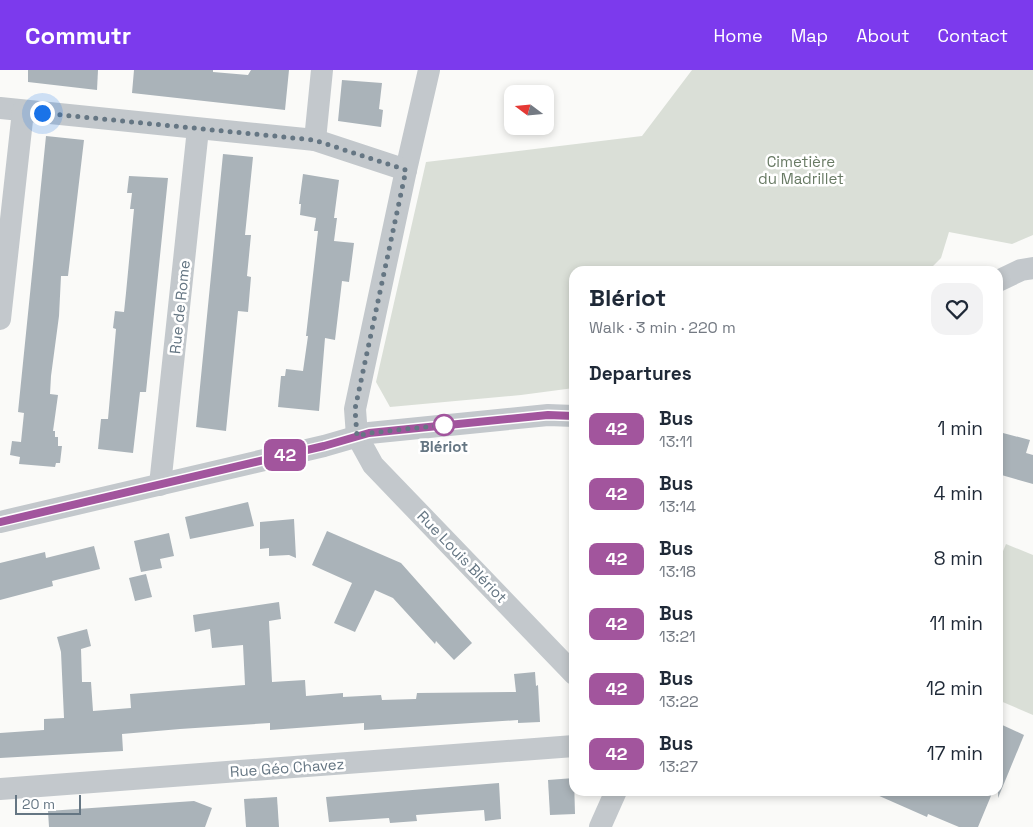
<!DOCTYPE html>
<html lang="en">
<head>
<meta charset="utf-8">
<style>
	body { margin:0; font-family:"Space Grotesk",sans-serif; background:#f2f2f3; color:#1f2937; height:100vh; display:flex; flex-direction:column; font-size:19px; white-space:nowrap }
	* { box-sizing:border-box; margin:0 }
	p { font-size:16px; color:#747a83 }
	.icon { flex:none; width:28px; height:28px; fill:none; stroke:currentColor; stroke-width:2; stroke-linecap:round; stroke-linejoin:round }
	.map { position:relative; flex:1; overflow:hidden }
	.sheet { position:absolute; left:569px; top:196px; width:434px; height:530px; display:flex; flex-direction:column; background:#fff; border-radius:15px; box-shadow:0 2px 8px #0003 }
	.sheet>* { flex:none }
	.badge { padding:0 10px; border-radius:8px; font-size:18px; line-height:32px }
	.needle { width:32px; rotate:286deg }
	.fabs { position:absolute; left:504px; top:15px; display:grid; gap:10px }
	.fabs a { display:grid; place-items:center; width:50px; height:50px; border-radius:10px; background:#fff; box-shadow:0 2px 8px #0003; font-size:25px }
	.scale { position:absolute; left:15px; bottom:12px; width:66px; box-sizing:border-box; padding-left:5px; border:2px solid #657683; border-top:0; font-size:14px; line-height:18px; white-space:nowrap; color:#657683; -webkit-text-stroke:4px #fff; paint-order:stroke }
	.you { position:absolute; width:25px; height:25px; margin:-12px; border:4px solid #fff; border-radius:50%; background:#1a73e8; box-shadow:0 0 0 8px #1a73e833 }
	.map>.badge { position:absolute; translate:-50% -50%; box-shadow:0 0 0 2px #fff }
	h2 { padding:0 20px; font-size:19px; line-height:45px }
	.round { display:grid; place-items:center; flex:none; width:52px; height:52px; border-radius:15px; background:#f2f2f3 }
	.head { display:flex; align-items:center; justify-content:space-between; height:85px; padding:0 20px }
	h1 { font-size:24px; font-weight:800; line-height:38px }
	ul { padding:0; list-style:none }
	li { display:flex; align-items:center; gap:15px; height:65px; padding:0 20px }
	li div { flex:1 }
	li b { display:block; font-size:19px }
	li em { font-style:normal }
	li .badge { min-width:55px; font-weight:700; text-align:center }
	header { display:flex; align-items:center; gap:30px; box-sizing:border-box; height:70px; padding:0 25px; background:#7c3aed; color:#fff }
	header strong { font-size:24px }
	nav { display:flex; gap:28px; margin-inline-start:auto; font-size:18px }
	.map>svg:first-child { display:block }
	.green { fill:#dadfd7 }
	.building { fill:#aab3b9 }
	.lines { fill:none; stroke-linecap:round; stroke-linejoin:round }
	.minor { stroke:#c3c8cc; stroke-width:22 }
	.line-casing { stroke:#fff; stroke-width:11 }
	.line { stroke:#a2559d; stroke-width:8 }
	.walk { stroke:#657683; stroke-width:5; stroke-dasharray:0 9 }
	.stop-dot { fill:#fff; stroke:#a2559d; stroke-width:2.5 }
	.labels { text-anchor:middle; stroke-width:5; stroke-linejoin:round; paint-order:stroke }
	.park-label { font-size:15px; fill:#687a64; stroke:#fff }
	.street-label { font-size:15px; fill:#657683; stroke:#fff }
	.stop-label { font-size:15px; font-weight:bold; fill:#657683; stroke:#fff }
</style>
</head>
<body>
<header>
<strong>Commutr</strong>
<nav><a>Home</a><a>Map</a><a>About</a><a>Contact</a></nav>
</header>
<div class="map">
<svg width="1033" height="757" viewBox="0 0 1033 757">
	<rect width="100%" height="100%" fill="#fafaf8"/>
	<!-- green -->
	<g class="green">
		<path d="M692 0H1033V165L1012 174 949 162 941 188 928 201H574V318L521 325 390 337 376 312 426 92 642 66Z"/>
		<path d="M1006 474 1033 485V645L998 630V493Z"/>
	</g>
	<!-- building -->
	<g class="building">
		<path d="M28 0H98L97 20 28 12Z"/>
		<path d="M134 0H213V2L248 5 251 0H289L285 40 132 23Z"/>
		<path d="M342 10 382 13 379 39 383 40 381 57 338 51Z"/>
		<path d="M46 66 84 70 68 206H61L59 246 51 306 50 324 58 325 53 361H55V367H58V376H62L60 393H56L55 397 19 394 20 387 10 385 12 371 21 372 24 343 18 342Z"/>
		<path d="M223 84 253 87 245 165H251L247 206 251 207 248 242 238 241 226 361 196 357Z"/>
		<path d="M303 104 339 110 334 148H337L334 171 354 173 349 212 342 211 335 270 325 268 319 341 278 337 281 306H285L286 299 303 301 308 266H306L318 161H314L316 148 300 145 301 134H299Z"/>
		<path d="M129 106 168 108 146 322H140L133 383 98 379 101 349H108L116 259 113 258 115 241 124 242 126 223 134 139H130L132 123H127Z"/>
		<path d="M1003 363 1030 370 1026 383 1033 385V414L998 404V385Z"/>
		<path d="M248 432 254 456 190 469 185 447Z"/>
		<path d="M294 449 296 488 289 485 269 486V478L260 479V452Z"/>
		<path d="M327 461 401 493 472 573 454 590 436 571 435 574 393 528 375 520 355 562 334 553 352 513 312 495Z"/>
		<path d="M169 463 174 486 160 489 162 498 141 502 134 471Z"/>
		<path d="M94 476 100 499 52 511 53 516 0 530V493L45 482 46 488Z"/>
		<path d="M146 504 152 527 135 531 129 508Z"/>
		<path d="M279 532 281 549 269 551 272 612 305 610 306 626 343 623V627L381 625 382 630 416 629 417 623 516 622 514 604 535 602 536 616 538 615 540 652 518 653V650L364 660V653L270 660V653L180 659 122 664 123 681 0 688V663L44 660V649L64 648 61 582 57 567 87 559 91 576 81 579 82 612H91L93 641 131 638 130 624 245 615 243 575 212 578 210 559 195 562 193 545Z"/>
		<path d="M998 653 1024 665 998 728Z"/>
		<path d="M574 708 575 744 550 745 548 710Z"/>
		<path d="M499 713 501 749 485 751 484 740 416 745 417 751 390 753 389 748 329 752 326 727Z"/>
		<path d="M868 721H993L978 757H959L928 744 927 747Z"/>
		<path d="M277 727 279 757H246L244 729Z"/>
		<path d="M194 731 212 738 205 757H49L48 741Z"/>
	</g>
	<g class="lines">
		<!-- minor -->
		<g class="minor">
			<path d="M429 0 406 100 355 339 357 366 373 395 574 604"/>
			<path d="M0 38 315 70 406 100"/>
			<path d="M315 70 322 0"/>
			<path d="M998 211 1021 200 1033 198"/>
			<path d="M0 249 23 41"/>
			<path d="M160 415 198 59"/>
			<path d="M0 452 324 376 369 363 548 345 574 346"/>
			<path d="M0 719 574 676"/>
			<path d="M600 757 616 721"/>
		</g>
	</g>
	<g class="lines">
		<defs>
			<path id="line" d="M0 452 324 376 369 363 548 345 574 346"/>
		</defs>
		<!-- line casing -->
		<use href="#line" class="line-casing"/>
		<!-- line -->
		<use href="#line" class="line"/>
		<!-- walk -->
		<path class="walk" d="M42 43 314 70 406 100 355 339 357 366 369 363 444 355"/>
	</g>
	<!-- markers -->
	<circle class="stop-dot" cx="444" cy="355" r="10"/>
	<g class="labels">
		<!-- park labels -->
		<g class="park-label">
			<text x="801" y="97">Cimetière<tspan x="801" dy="17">du Madrillet</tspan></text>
		</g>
		<!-- street labels -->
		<g class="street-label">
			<text transform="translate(180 237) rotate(-84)" y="5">Rue de Rome</text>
			<text transform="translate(462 487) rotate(46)" y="5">Rue Louis Blériot</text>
			<text transform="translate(287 698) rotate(-4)" y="5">Rue Géo Chavez</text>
		</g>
		<!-- stop labels -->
		<g class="stop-label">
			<text x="444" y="382">Blériot</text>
		</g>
	</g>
</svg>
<div class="fabs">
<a><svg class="needle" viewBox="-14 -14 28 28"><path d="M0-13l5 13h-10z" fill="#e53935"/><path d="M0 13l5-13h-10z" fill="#747a83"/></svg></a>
</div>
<div class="scale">20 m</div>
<div class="you" style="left:42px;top:43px"></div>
<b class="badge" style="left:285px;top:385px;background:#a2559d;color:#fff">42</b>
<section class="sheet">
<div class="head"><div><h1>Blériot</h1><p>Walk · 3 min · 220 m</p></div><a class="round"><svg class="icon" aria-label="heart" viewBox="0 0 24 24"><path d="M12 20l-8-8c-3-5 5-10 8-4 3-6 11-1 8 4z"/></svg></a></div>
<h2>Departures</h2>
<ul>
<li><span class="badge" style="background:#a2559d;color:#fff">42</span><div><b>Bus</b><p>13:11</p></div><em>1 min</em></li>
<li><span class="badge" style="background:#a2559d;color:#fff">42</span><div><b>Bus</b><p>13:14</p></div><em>4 min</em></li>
<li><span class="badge" style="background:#a2559d;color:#fff">42</span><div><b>Bus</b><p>13:18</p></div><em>8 min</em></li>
<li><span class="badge" style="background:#a2559d;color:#fff">42</span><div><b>Bus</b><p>13:21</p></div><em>11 min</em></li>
<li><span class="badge" style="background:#a2559d;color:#fff">42</span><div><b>Bus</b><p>13:22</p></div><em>12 min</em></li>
<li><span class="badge" style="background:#a2559d;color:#fff">42</span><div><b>Bus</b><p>13:27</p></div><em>17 min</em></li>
</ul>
</section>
</div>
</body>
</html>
